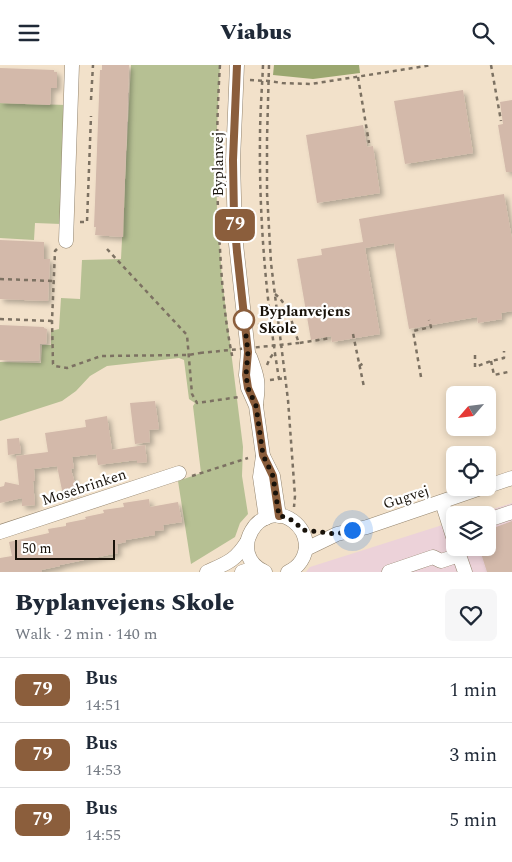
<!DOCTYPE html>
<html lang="en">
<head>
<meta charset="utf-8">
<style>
	body { margin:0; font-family:Spectral,serif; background:#f6f6f7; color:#1f2937; height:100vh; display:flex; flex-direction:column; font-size:19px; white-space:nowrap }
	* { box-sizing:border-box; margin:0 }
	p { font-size:16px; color:#747a83 }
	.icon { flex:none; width:28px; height:28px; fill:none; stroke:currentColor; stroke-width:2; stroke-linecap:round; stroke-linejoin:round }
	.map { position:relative; height:507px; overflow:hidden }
	.side { display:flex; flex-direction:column; background:#fff; flex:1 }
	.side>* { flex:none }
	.badge { padding:0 10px; border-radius:8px; font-size:18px; line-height:32px }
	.needle { width:32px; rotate:242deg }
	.buttons { position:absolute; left:446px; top:321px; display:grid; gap:10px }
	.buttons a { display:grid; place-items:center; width:50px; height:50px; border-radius:8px; background:#fff; box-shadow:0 2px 8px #0003; font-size:25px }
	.scale { position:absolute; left:15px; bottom:12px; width:100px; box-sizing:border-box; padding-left:5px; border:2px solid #18120a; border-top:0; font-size:14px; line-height:18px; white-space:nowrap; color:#18120a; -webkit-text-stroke:4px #fff; paint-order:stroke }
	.you { position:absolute; width:25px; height:25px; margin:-12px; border:4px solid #fff; border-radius:50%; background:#1a73e8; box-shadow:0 0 0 8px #1a73e833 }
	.map>.badge { position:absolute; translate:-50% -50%; box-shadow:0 0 0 2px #fff }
	.round { display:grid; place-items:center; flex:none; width:52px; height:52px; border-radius:8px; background:#f6f6f7 }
	.summary { display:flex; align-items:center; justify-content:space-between; height:85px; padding:0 15px }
	h1 { font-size:24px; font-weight:800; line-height:38px }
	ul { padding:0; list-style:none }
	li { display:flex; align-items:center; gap:15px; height:65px; padding:0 15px; border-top:1px solid #e0e1e3 }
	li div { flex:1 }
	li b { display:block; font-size:19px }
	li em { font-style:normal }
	li .badge { min-width:55px; font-weight:700; text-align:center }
	header { display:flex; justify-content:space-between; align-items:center; height:65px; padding:0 15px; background:#fff; font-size:22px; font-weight:800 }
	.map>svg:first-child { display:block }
	.industrial { fill:#ecd2d9 }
	.green { fill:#b6c093 }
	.forest { fill:#9ba770 }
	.building { fill:#d3b9aa; filter:url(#shadow) }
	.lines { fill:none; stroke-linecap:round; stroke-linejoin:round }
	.minor-casing { stroke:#93846e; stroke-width:15 }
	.path { stroke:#7c7162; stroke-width:2.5; stroke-dasharray:4 4; stroke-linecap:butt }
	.minor { stroke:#fff; stroke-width:14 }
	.path-bridge { stroke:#7c7162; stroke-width:2.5; stroke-dasharray:4 4; stroke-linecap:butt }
	.line-casing { stroke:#fff; stroke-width:11 }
	.line { stroke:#8b5e3c; stroke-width:8 }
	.walk { stroke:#18120a; stroke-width:5; stroke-dasharray:0 9 }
	.stop-dot { fill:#fff; stroke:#8b5e3c; stroke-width:2.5 }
	.labels { text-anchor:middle; stroke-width:4.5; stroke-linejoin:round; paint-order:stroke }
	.street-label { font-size:15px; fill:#18120a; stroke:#fff }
	.stop-label { font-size:15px; font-weight:bold; fill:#18120a; stroke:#fff; text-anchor:start }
</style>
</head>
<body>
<header><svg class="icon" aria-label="menu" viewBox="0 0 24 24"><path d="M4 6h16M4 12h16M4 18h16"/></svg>Viabus<svg class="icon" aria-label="search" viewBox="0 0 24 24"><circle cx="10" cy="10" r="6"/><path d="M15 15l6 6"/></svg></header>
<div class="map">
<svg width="512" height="507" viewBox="0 0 512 507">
	<defs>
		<filter id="shadow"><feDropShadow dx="3.5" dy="3.5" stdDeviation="2.5" flood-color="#0004"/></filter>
	</defs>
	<rect width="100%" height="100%" fill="#f2e1ca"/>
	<!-- industrial -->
	<path class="industrial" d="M512 438V507H306L310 502 455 456V482H488V450H474Z"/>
	<!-- green -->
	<g class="green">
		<path d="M131 0H220L216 85 217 146 222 214 243 382 242 411 248 449 240 458 235 472 191 499 178 416 201 408 193 341 195 338 189 334 184 295 179 293 107 301 90 311 76 326 62 336 0 356V297L41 298 42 280H51V266L59 264 61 233 80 234 82 195 121 194Z"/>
		<path d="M0 38 66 40 61 159 35 158 34 175 0 173Z"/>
	</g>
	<!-- forest -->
	<path class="forest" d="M274 0H359L360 8 313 14 273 10Z"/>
	<!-- building -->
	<g class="building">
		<path d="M102 0H129L123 172 95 170 96 162H94L95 137 100 5H102Z"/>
		<path d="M0 3 54 5V7H57V23H51L50 40 0 38Z"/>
		<path d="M463 25 473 88 405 99 394 36Z"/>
		<path d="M512 35V107H506L498 60 503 59 500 37Z"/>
		<path d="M363 60 367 82 373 81 380 128 317 138 306 70Z"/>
		<path d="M504 129 512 174V246L501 248 502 254 478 258 477 252 409 264 394 178 365 183 380 269 332 277 331 271 311 275 297 194 322 190 321 184 363 177 359 154Z"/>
		<path d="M0 175 44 177V194H50L48 236 0 234Z"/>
		<path d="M0 260 44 262V263L47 264 46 279H40L39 296 0 295Z"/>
		<path d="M155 336 159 364 149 365 150 377 135 379 130 338Z"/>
		<path d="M107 351 112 385 145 380 147 397 137 398V395L98 400 96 389 72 392 74 403 71 404 77 426 63 430 57 401 34 404 35 416H33L35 440 22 441V433L0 438V422L4 421 5 417 19 420 16 391 48 387 45 368 86 362 85 355Z"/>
		<path d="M19 373 21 388 8 390 7 374Z"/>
		<path d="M149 434 150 442 178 437 182 457 163 460 164 465 155 466V470L126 475V477L117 479 118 488 60 500V501L41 505 42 507H0V493L12 491 9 477 49 468 48 464 66 461V458L86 454 85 452 104 448 103 445 124 442 123 438Z"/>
		<path d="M512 456V507H487L479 482H488V465Z"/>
	</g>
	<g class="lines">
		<defs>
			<g id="minor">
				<path d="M237 0 233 95 235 170 248 287 246 310 248 323 256 341 263 391 273 411 279 451"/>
				<path d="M66 176 72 0"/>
				<path d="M250 292C258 313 259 318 256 339"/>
				<path d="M263 391 260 412 266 453"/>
				<path d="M488 421 512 413"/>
				<path d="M442 437 455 478"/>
				<path d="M488 455 512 447"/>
				<path d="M0 467 179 408"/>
				<path d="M306 484 337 469 367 462 484 422"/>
				<path d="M459 490 465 507"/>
				<path d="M207 507C227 498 235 496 247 477"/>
				<path d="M242 507 251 504 262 506"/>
				<path d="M265 507C225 489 260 432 293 456 301 462 305 469 306 479 306 492 299 502 288 507"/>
				<path d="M389 507 433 492 441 496 459 490 457 482"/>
			</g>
		</defs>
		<!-- minor casing -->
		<use href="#minor" class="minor-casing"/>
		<!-- path -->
		<g class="path">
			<path d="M220 0C216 62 216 123 220 184 222 221 225 258 233 295"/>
			<path d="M263 0C262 24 260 49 260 73 259 153 266 235 279 314"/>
			<path d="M269 0 267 74V128L271 198 288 335 295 431 294 442"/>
			<path d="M491 0 501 56"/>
			<path d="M358 12 369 78"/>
			<path d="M250 15 269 16 282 18 311 19 432 0"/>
			<path d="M91 35 93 0"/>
			<path d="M80 157H87L91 51"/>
			<path d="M57 184 55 186 52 256 53 299 55 301 67 303 101 291 189 290 200 288"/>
			<path d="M107 184 187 270 192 329 197 338 239 332"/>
			<path d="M0 214 53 216"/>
			<path d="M275 229C289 239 293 263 299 278L331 273"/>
			<path d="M0 254 52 256"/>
			<path d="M258 260 271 258"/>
			<path d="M353 269 364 322"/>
			<path d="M475 290V302L491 296 504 293V286"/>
			<path d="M491 296 494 310 508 307"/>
			<path d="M267 300 270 293 274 288"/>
			<path d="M359 301 364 298"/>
			<path d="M421 312 413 266 431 262 429 255"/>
			<path d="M270 315 286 313"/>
			<path d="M192 411 248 393"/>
		</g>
		<!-- minor -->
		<use href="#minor" class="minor"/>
		<!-- path-bridge -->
		<path class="path-bridge" d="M200 288 299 278"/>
	</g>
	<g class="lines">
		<defs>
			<path id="line" d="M237 0 233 95 234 152 237 187 248 287 246 310 248 323 256 341 263 390 273 411 279 451"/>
		</defs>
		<!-- line casing -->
		<use href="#line" class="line-casing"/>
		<!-- line -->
		<use href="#line" class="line"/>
		<!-- walk -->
		<path class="walk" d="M244 255V254L248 287 246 310 248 323 256 341 263 390 273 411 279 451C289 452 296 457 302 465L337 469 352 465"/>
	</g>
	<!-- markers -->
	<circle class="stop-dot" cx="244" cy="255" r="10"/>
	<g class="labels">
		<!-- street labels -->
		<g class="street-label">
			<text transform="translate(218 99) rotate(-90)" y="5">Byplanvej</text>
			<text transform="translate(84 422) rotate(-18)" y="5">Mosebrinken</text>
			<text transform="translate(406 432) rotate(-18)" y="5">Gugvej</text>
		</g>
		<!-- stop labels -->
		<g class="stop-label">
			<text x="259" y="251">Byplanvejens<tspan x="259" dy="17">Skole</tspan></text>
		</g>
	</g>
</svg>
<div class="buttons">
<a><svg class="needle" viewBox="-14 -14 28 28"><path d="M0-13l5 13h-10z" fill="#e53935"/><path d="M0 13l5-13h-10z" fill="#747a83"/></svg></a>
<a><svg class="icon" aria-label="locate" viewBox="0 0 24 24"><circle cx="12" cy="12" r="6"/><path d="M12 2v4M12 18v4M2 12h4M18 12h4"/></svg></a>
<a><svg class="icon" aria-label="layers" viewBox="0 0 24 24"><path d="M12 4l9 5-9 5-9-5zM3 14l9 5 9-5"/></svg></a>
</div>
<div class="scale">50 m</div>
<div class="you" style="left:352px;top:465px"></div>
<b class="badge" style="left:235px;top:160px;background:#8b5e3c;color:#fff">79</b>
</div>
<section class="side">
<div class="summary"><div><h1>Byplanvejens Skole</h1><p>Walk · 2 min · 140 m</p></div><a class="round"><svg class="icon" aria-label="heart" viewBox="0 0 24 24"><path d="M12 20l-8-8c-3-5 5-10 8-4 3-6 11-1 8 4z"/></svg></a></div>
<ul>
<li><span class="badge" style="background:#8b5e3c;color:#fff">79</span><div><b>Bus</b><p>14:51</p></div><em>1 min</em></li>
<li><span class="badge" style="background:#8b5e3c;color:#fff">79</span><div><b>Bus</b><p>14:53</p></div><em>3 min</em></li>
<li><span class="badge" style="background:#8b5e3c;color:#fff">79</span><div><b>Bus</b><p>14:55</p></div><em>5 min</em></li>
</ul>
</section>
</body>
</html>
